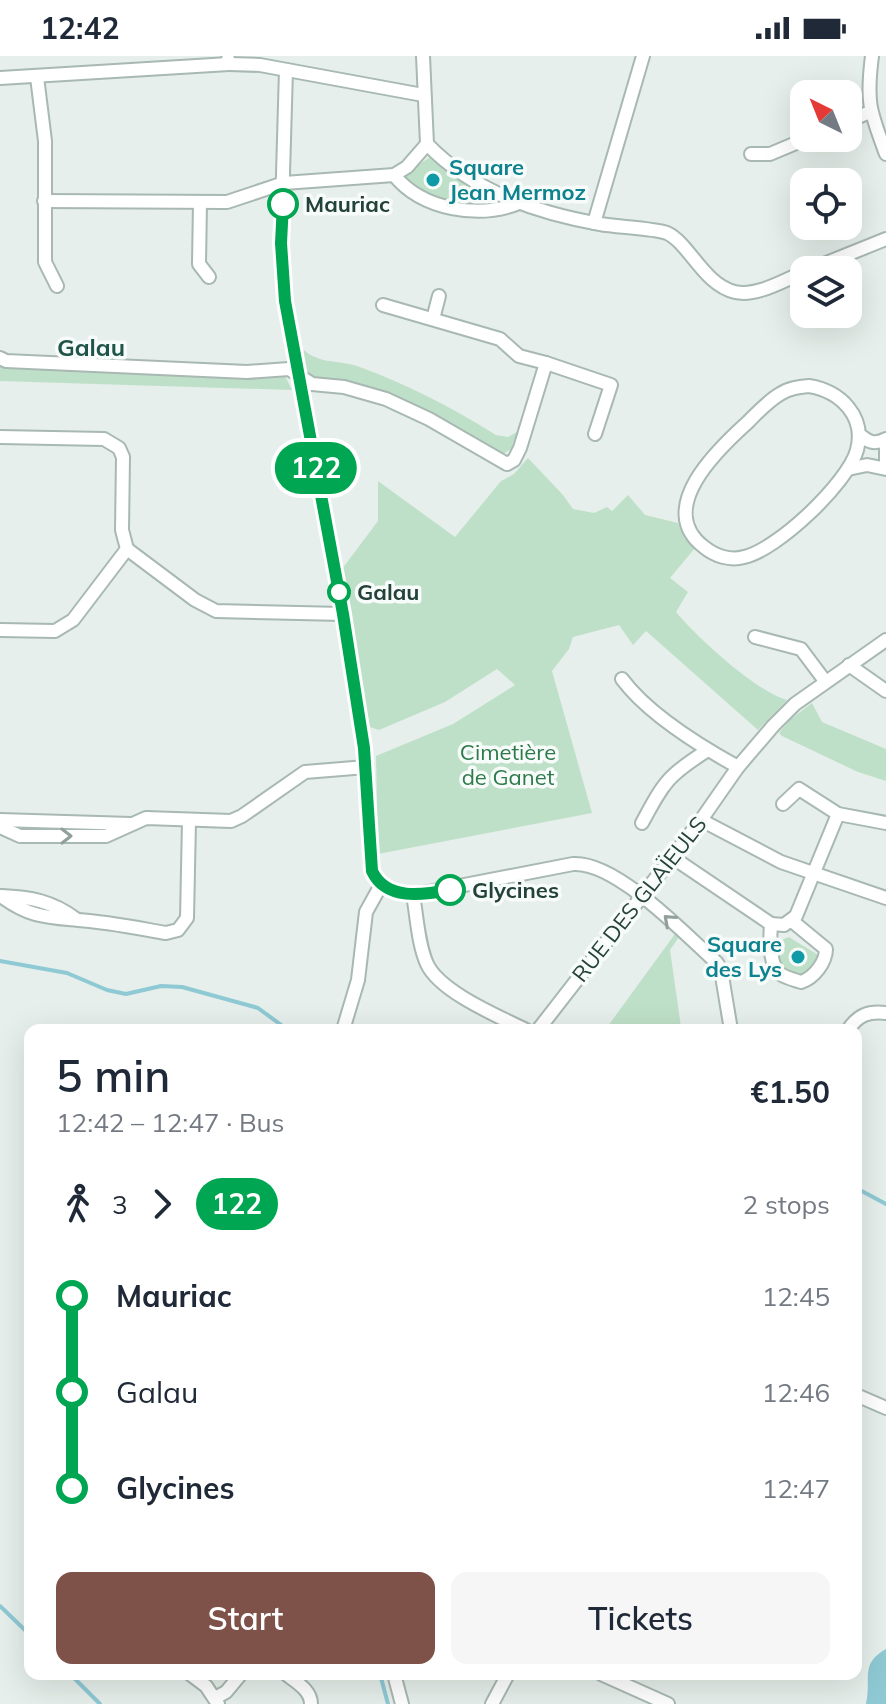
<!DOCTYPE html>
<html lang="en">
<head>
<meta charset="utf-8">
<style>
	body { margin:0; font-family:Mulish,sans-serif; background:#f6f6f7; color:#1f2937; height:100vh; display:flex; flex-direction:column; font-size:30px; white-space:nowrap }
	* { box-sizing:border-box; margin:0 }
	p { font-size:26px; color:#747a83 }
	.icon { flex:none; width:44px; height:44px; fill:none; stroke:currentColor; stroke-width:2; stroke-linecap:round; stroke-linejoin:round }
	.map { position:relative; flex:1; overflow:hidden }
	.drawer { position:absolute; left:24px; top:968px; width:838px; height:656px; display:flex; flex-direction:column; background:#fff; border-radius:16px; box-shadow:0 8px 32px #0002 }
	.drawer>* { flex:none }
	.badge { padding:0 16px; border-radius:26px; font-size:28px; line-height:52px }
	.needle { width:52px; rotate:317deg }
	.fabs { position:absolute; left:790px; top:24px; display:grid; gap:16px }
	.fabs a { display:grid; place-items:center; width:72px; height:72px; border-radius:16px; background:#fff; box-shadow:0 8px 32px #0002; font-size:40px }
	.map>.badge { position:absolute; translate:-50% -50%; box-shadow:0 0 0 4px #fff }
	.legs { display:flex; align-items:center; gap:12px; height:88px; padding:0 32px; font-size:26px }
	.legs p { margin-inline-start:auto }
	.headline { display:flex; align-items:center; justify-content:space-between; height:136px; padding:0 32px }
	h1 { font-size:44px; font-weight:600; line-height:60px }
	.button { display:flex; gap:16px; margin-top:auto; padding:16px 32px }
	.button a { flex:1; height:92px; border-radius:16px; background:#7f5249; color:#fff; font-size:32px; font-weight:600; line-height:92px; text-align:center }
	.button a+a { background:#f6f6f7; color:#1f2937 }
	ul { padding:0 32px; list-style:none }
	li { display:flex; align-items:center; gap:28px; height:96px; font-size:30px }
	li i { display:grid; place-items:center; width:12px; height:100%; margin:0 10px; background:currentColor }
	li i::after { content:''; width:20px; height:20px; margin:-10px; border:6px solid; border-radius:50%; background:#fff }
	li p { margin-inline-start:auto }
	li:first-child i { background:linear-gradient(#0000 50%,currentColor 0) }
	li:last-child i { background:linear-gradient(currentColor 50%,#0000 0) }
	.status { display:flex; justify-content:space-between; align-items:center; height:56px; padding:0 40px; background:#fff; direction:ltr }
	.status svg { height:22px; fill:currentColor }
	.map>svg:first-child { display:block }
	.green { fill:#bfe0c8 }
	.water { fill:#8ec9d4 }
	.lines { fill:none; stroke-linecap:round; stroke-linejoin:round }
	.stream { stroke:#8ec9d4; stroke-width:4 }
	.minor-casing { stroke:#a8b8b2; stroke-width:16 }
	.minor { stroke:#fff; stroke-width:12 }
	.oneway { stroke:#92a09c }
	.line-1-casing { stroke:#fff; stroke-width:18 }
	.line-1 { stroke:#00a651; stroke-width:12 }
	.culture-dot { fill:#0f9aa8; stroke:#f7fbf9; stroke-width:3 }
	.stop-1-dot { fill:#fff; stroke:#00a651; stroke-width:4 }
	.labels { text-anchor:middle; stroke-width:7; stroke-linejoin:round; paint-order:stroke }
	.culture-label { font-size:22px; font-weight:bold; fill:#0d838f; stroke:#f7fbf9; text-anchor:start }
	.stop-label { font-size:22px; font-weight:bold; fill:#24423a; stroke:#f7fbf9; text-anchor:start }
	.park-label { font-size:22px; fill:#2d7a4b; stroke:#f7fbf9 }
	.street-label { font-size:22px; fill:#24423a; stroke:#f7fbf9 }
	.neighbourhood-label { font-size:24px; font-weight:bold; fill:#1f5548; stroke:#f7fbf9 }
</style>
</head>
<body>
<div class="status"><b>12:42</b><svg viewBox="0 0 49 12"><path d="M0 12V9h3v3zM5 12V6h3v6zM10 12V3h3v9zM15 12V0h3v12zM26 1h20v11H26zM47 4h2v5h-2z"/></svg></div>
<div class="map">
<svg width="886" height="1648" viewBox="0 0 886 1648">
	<rect width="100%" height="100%" fill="#e6efeb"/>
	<!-- green -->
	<g class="green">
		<path d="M430 101 471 131 507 144 501 151C468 148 433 146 406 126L405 121 410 115Z"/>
		<path d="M304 294C319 308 339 304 357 310 405 327 453 352 496 379L508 381 517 376 511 393 500 400 468 379 312 320 302 310Z"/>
		<path d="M0 309 280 319 285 320 292 334 0 325Z"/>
		<path d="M528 402 563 439 573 453 594 457 607 451 612 455 628 439 645 459 678 467 685 483 695 492 670 522 688 536 676 556C699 583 754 634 787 644L758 674 646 575 633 589 619 569 573 581 569 593 552 615 592 757 378 798 376 700 453 668 515 629 497 613 445 646 379 674 370 671 342 513 378 465V425L455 481 501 425 514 418Z"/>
		<path d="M812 647 822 666 886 693V725L858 716 782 680 779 677 791 663Z"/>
		<path d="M675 878 679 881 670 894 681 971 662 974H605Z"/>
		<path d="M789 881 818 899 811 917 802 921 785 916 779 906V885Z"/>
	</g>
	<!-- water -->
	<path class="water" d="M886 1593V1648H866C872 1623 859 1608 886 1593Z"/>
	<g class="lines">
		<!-- stream -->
		<g class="stream">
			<path d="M0 905 67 917 107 934 126 938 161 930 182 931 258 952 288 974"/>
			<path d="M856 1132 886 1148"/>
			<path d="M0 1550 30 1579"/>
			<path d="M70 1618 100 1648"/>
			<path d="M380 1618 388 1648"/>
		</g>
		<defs>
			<g id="minor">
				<path d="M872 0C866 47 870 55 886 98"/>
				<path d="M228 3 229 8 260 9 423 39"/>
				<path d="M286 14 281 187 285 245 343 558 364 692 371 810C376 831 393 835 413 839L573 808C616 805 686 879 717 907L721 914 731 974"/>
				<path d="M37 21 45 85V206L57 230"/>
				<path d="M0 22 229 8"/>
				<path d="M848 65 870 56"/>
				<path d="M427 88C472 135 536 157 600 168 616 171 654 172 667 177 689 187 704 229 735 236 757 241 784 224 804 216"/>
				<path d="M751 98H770L808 82"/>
				<path d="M394 119C422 154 479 163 519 147"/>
				<path d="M44 145 227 146 284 127 394 119 407 111 427 88 423 0"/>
				<path d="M200 147 199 208 209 221"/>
				<path d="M594 167 643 0"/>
				<path d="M809 214 886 183"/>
				<path d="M383 249 500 283 519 300 546 307"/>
				<path d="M433 263 439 240"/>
				<path d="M0 302 6 305 247 316 289 313 312 328 344 331 386 343 429 363 507 408 514 404 520 392 546 307 611 329 595 378"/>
				<path d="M809 330C840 335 866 360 857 394 848 427 777 494 744 501 730 505 715 500 704 491 654 453 718 393 748 366 758 356 768 345 780 338 789 332 799 331 809 330Z"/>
				<path d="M859 378C868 386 874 389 886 383"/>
				<path d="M0 381 104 383 119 392 123 401 122 474 127 493 73 564 55 575 0 574"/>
				<path d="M886 392V408"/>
				<path d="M848 413 867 409 886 413"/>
				<path d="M127 493 195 544 216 555 343 558"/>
				<path d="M755 581 801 593 825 625"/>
				<path d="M849 609 886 635"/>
				<path d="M622 623C648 658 700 690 738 711"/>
				<path d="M783 748 799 733 838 758 886 767"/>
				<path d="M0 764 131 768"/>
				<path d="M701 764 781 806 886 842"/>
				<path d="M642 767C664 726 668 719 708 694"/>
				<path d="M0 771 20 780H106L146 762 231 765 242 760 305 716 366 711"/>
				<path d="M672 801 771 868 784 869 796 860 838 758"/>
				<path d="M413 839C417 861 418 888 427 908 440 936 498 960 526 974"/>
				<path d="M1 840C29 861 46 861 78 864 108 866 137 872 166 877L178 874 187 862 189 765"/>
				<path d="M1 840C30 841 52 845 76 863"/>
				<path d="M771 868C770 881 768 910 782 919 787 922 795 924 801 926 814 922 826 906 826 893L792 865"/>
				<path d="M343 974 358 924 366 856 381 829"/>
				<path d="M538 974 701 764 738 711 773 670 795 648 886 584"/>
				<path d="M848 974C858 959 868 955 886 957"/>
				<path d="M856 1339 886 1352"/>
				<path d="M190 1618 206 1630 218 1648"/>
				<path d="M286 1618C296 1626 311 1634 311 1648"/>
				<path d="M394 1618 402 1648"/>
				<path d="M601 1618 668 1648"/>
				<path d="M215 1642 226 1636 241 1618"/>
				<path d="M492 1648 508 1618"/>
			</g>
		</defs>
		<!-- minor casing -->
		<use href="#minor" class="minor-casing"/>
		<!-- minor -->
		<use href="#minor" class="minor"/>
	</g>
	<!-- one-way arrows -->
	<defs><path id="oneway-chevron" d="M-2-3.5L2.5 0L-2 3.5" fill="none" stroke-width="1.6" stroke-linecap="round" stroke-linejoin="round" transform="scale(2)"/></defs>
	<g class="oneway">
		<use href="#oneway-chevron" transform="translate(66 780) rotate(-1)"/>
		<use href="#oneway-chevron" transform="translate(669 864) rotate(-138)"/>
	</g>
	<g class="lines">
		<defs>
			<path id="line-1" d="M283 148 281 187 285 245 343 558 364 692 372 815C386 845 423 839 450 834"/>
		</defs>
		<!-- line-1 casing -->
		<use href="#line-1" class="line-1-casing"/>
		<!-- line-1 -->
		<use href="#line-1" class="line-1"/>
	</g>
	<!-- markers -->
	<g class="culture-dot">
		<circle cx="433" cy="124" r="8"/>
		<circle cx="798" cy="901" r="8"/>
	</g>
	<g class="stop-1-dot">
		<circle cx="283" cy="148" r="14"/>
		<circle cx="339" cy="536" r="10"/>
		<circle cx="450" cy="834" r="14"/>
	</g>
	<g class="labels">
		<!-- culture labels -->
		<g class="culture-label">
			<text x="449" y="119">Square<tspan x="449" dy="25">Jean Mermoz</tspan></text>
			<text x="782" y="896" text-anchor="end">Square<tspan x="782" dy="25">des Lys</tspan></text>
		</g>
		<!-- stop labels -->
		<g class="stop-label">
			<text x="305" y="156">Mauriac</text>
			<text x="357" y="544">Galau</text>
			<text x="472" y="842">Glycines</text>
		</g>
		<!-- park labels -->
		<g class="park-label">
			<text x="508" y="704">Cimetière<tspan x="508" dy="25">de Ganet</tspan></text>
		</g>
		<!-- street labels -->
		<g class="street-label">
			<text transform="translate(639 843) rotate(-52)" y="8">RUE DES GLAÏEULS</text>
		</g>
		<!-- neighbourhood labels -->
		<g class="neighbourhood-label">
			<text x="91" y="300">Galau</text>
		</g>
	</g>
</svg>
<div class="fabs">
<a><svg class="needle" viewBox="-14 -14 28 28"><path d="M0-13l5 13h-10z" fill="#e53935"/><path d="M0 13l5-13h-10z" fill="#747a83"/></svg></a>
<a><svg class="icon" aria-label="locate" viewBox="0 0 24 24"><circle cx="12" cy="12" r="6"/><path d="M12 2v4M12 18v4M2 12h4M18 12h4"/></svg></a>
<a><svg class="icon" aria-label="layers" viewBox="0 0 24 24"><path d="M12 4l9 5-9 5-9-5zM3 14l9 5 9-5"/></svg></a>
</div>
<b class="badge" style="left:316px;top:412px;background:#00a651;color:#fff">122</b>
<section class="drawer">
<div class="headline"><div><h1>5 min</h1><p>12:42 – 12:47 · Bus</p></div><b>€1.50</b></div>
<div class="legs"><svg class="icon" aria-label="walk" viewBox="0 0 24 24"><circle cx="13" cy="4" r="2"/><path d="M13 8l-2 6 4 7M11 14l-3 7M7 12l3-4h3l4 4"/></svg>3<svg class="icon" aria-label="forward" viewBox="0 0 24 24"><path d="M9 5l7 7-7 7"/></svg><b class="badge" style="background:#00a651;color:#fff">122</b><p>2 stops</p></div>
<ul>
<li><i style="color:#00a651"></i><b>Mauriac</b><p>12:45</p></li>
<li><i style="color:#00a651"></i><span>Galau</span><p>12:46</p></li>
<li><i style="color:#00a651"></i><b>Glycines</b><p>12:47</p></li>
</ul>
<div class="button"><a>Start</a><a>Tickets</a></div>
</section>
</div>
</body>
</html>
